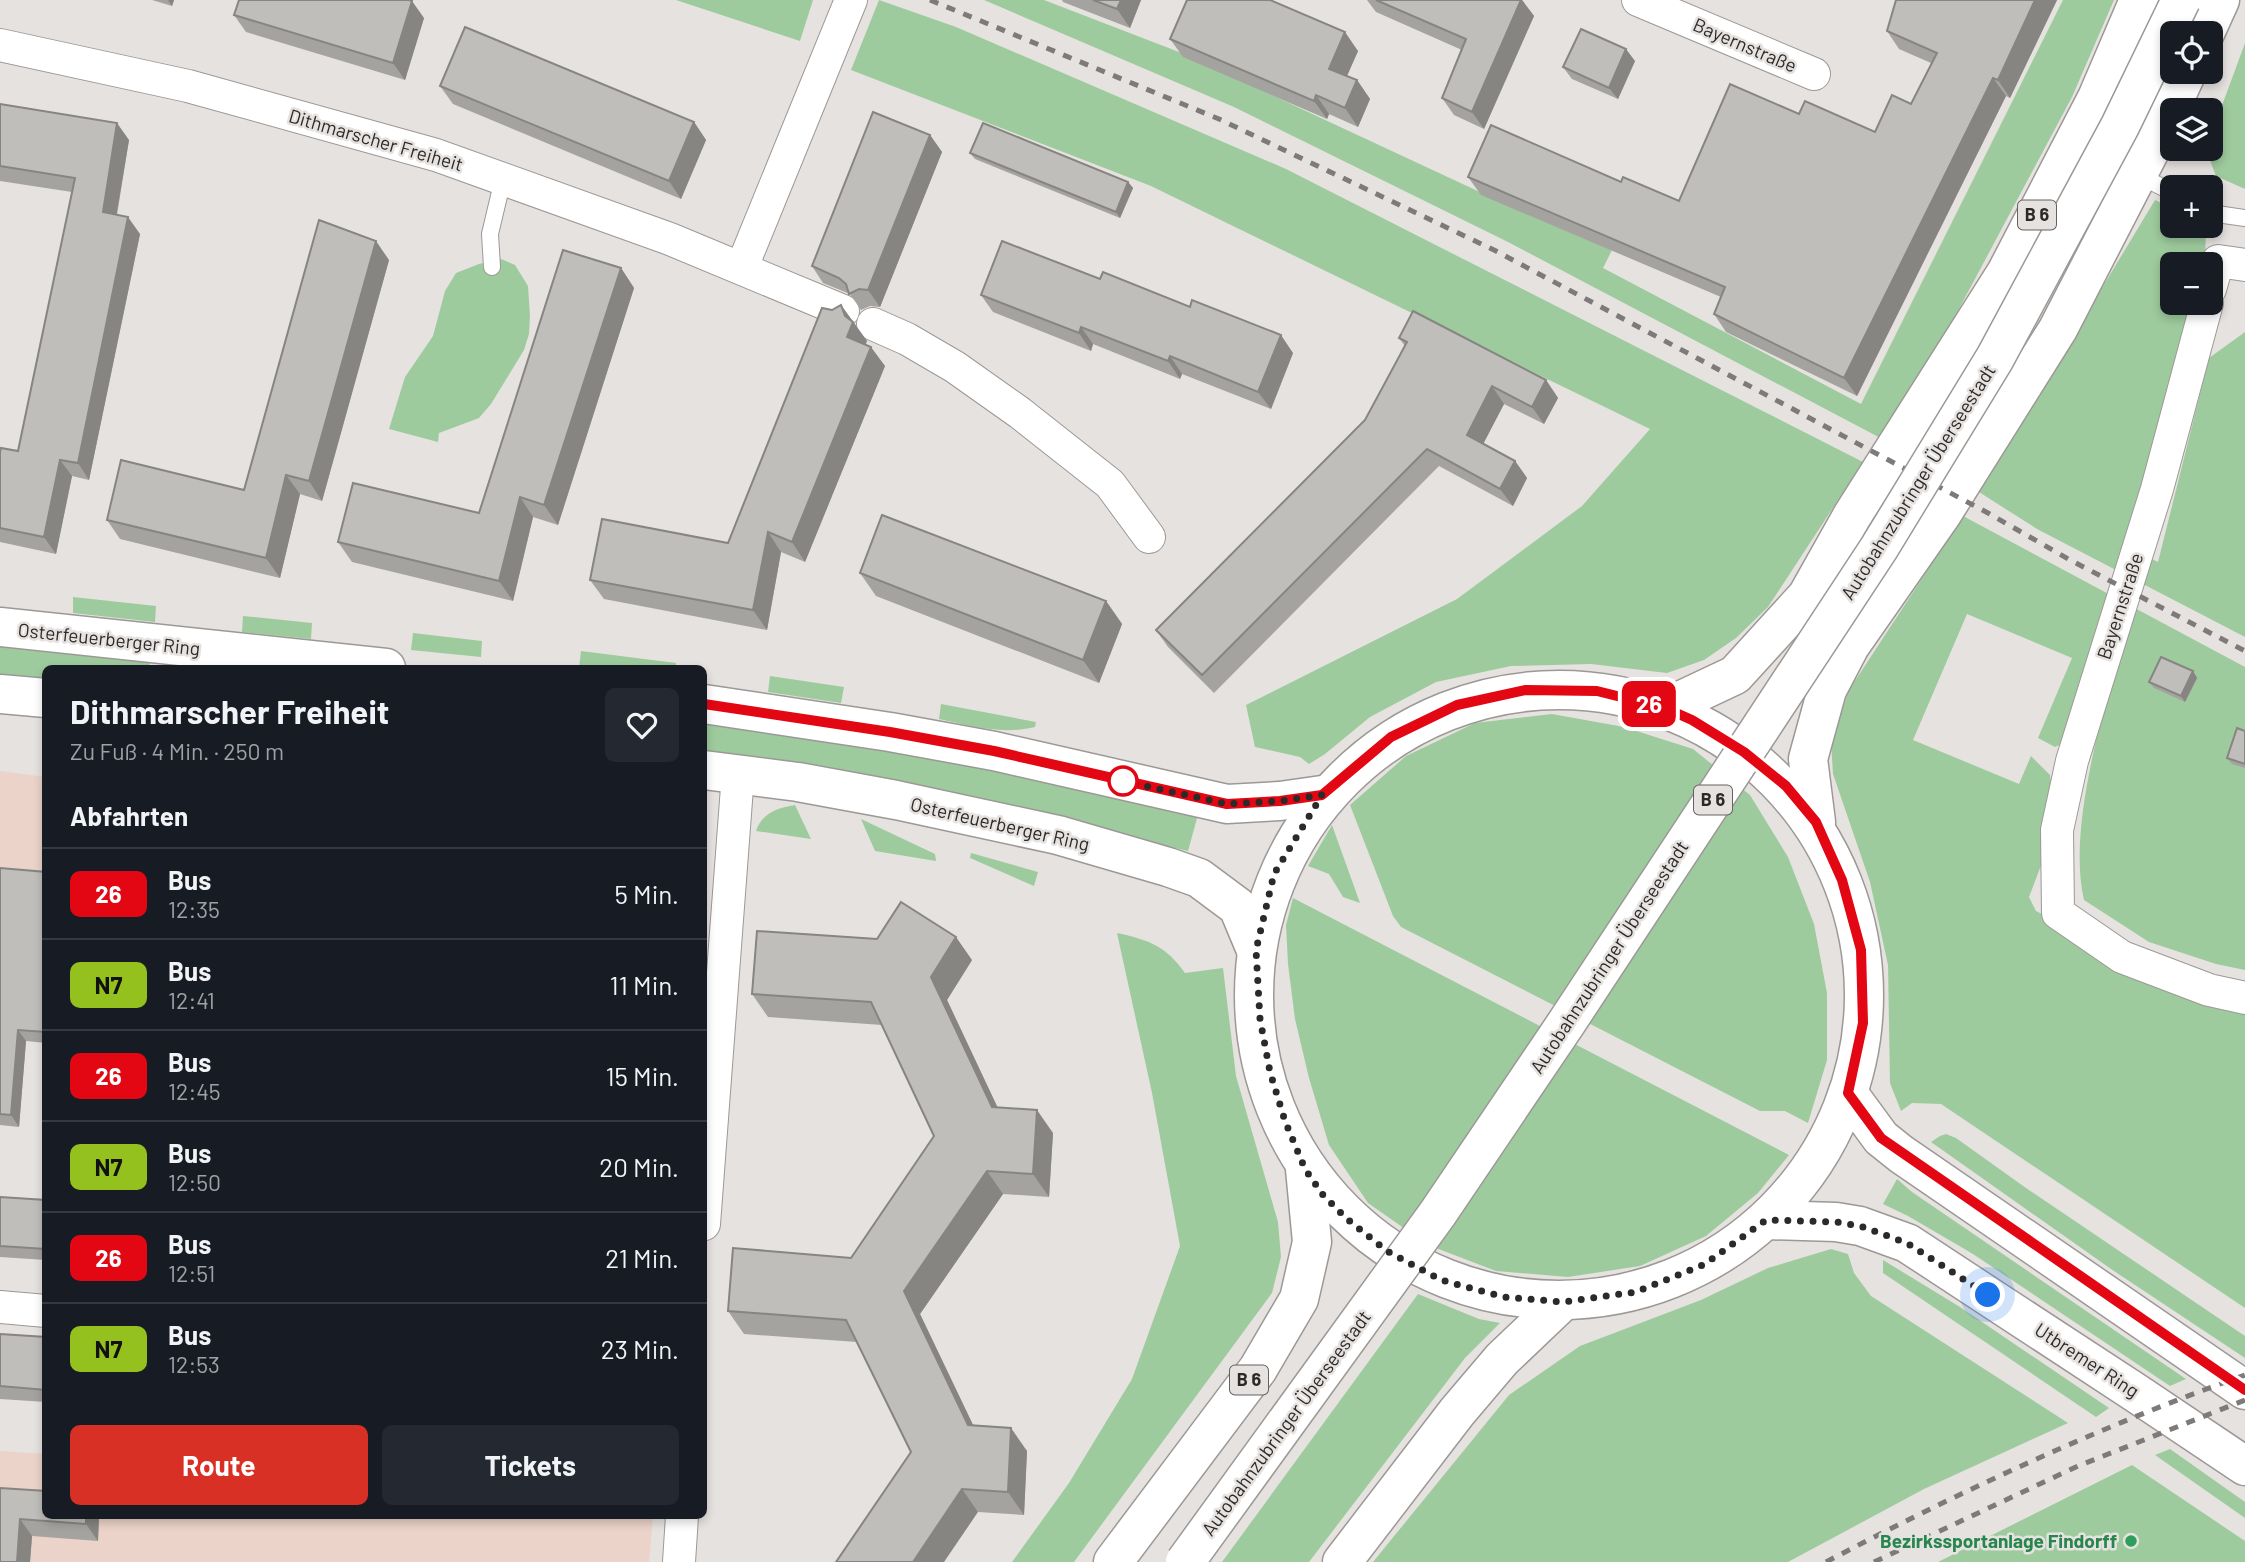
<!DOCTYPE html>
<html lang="de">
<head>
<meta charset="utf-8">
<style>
	body { margin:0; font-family:Barlow,sans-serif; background:#242831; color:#f1f3f6; height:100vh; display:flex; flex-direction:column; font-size:26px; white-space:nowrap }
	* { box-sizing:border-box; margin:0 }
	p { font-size:23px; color:#9ea1a6 }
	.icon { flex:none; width:38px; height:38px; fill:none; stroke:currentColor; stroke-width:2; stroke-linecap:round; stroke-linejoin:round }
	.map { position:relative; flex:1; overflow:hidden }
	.side { position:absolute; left:42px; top:665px; width:665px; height:854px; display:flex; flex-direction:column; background:#171b24; border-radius:10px; box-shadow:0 4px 10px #0003 }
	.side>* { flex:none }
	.badge { padding:0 14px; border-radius:10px; font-size:24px; line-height:46px }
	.controls { position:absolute; left:2160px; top:21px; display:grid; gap:14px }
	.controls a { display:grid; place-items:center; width:63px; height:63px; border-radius:10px; background:#171b24; box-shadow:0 4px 10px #0003; font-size:35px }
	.you { position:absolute; width:35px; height:35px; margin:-18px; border:5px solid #fff; border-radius:50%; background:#1a73e8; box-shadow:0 0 0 10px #1a73e833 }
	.map>.badge { position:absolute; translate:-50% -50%; box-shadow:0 0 0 4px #fff }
	h2 { padding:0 28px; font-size:26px; line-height:63px }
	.round { display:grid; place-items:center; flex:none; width:74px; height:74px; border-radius:10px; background:#242831 }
	.summary { display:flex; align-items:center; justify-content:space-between; height:119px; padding:0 28px }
	h1 { font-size:33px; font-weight:700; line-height:52px }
	.button { display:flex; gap:14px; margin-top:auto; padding:14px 28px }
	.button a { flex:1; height:80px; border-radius:10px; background:#d93025; color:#fff; font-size:28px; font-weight:700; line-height:80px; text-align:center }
	.button a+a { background:#242831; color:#f1f3f6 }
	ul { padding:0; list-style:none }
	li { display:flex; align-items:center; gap:21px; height:91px; padding:0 28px; border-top:2px solid #363941 }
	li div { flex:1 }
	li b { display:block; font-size:26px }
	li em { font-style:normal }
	li .badge { min-width:77px; font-weight:700; text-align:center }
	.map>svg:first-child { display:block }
	.commercial { fill:#ebd3c9 }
	.green { fill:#9ecb9d }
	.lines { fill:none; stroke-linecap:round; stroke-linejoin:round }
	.lane-casing { stroke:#9c9896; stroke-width:18 }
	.street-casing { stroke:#9c9896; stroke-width:34 }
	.secondary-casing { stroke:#9c9896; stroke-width:41 }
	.highway-casing { stroke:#9c9896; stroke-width:41 }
	.lane { stroke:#fff; stroke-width:16 }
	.street { stroke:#fff; stroke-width:32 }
	.secondary { stroke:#fff; stroke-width:38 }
	.highway { stroke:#fff; stroke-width:38 }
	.rail { stroke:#7d7a79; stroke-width:5; stroke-dasharray:9 9; stroke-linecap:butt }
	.highway-bridge-casing { stroke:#9c9896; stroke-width:41; stroke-linecap:butt }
	.highway-bridge { stroke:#fff; stroke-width:38 }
	.wall { fill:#a5a3a0 }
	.shaded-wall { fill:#868582 }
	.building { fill:#c0beba; stroke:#868582; stroke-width:2 }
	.line-casing { stroke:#fff; stroke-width:16 }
	.line { stroke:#e30613; stroke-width:10 }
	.walk { stroke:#2c2a29; stroke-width:7; stroke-dasharray:0 12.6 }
	.stop-dot { fill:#fff; stroke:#e30613; stroke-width:3.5 }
	.leisure-dot { fill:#2e9e5b; stroke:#e6e2e0; stroke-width:2.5 }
	.labels { text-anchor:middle; stroke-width:5; stroke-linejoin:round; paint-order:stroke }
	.shield { fill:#e6e2e0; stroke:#646160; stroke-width:2 }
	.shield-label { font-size:18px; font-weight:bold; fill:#2c2a29 }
	.street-label { font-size:19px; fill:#2c2a29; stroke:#e6e2e0 }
	.leisure-label { font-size:19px; font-weight:bold; fill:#27864d; stroke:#e6e2e0; text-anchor:end }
</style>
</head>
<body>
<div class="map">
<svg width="2245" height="1562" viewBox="0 0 2245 1562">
	<rect width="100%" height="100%" fill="#e6e2e0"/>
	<!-- commercial -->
	<g class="commercial">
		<path d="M0 771 45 777V883L0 879Z"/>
		<path d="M0 1451 45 1454 46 1516H653L649 1562H0Z"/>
	</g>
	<!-- green -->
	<g class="green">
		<path d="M676 0H813L800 41Z"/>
		<path d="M879 0 956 27 1286 169 1863 462 1768 607 1736 638 1704 660 1667 673 1591 664 1511 666 1436 682 1370 717 1325 754 1309 764 1300 757 1255 747 1246 705 1457 599 1582 506 1650 429 1151 186 851 70Z"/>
		<path d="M984 0H1044L1179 52 1482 193 1614 246 1603 268 1861 404 2063 0H2114L2072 97 1888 442 1508 242 1234 107Z"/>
		<path d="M2245 43V189L2216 176 2206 150 2210 149V138Z"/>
		<path d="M2155 200 2172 208V226H2206L2205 264H2172V303H2197L2124 545 2158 562 2209 358 2245 332V637L2037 529 1979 492Z"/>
		<path d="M501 259 515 265 528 286 530 316 529 334 524 350 491 404 479 418 439 433 438 442 389 429 405 377 433 336 445 291 456 273 479 264Z"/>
		<path d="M1963 516 2245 667V970L2216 964 2149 942 2084 900C2068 831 2100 729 2115 659L2062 744 2055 747 2038 738 2072 658 1967 614 1913 740 2019 784 2031 756 2050 775 2053 801 2045 855 2029 897 2036 911 2217 1003 2245 981V1308L1941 1104 1912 1103 1901 1111 1890 1083 1888 965 1870 882 1833 774 1831 741 1849 690Z"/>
		<path d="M73 597 156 606 155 622 73 613Z"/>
		<path d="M243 616 312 623 311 639 242 632Z"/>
		<path d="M413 633 482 641 481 657 411 650Z"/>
		<path d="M0 637 151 654 149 668H46L45 689 0 683Z"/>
		<path d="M581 651 676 663 675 668H579Z"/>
		<path d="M770 676 844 687 841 703 768 692Z"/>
		<path d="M941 704 1036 722 1035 727C1002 735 971 726 939 719Z"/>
		<path d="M1552 714 1624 727 1693 749 1750 795 1788 857 1814 924 1827 993V1060L1808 1123 1785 1111H1760L1401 927 1393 916 1350 805 1406 756 1475 723Z"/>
		<path d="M704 715 864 738 1199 811 1188 851 989 805 704 762Z"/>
		<path d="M795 805 811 839 756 831C762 813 777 808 795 805Z"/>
		<path d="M861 819 935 854 936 861 875 851Z"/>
		<path d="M1332 825 1360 903 1343 897 1329 874 1308 866Z"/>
		<path d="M971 853 1038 872 1034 886 970 858Z"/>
		<path d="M1293 898 1789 1155 1758 1193 1706 1236 1640 1266 1568 1277 1496 1271 1428 1245 1368 1203 1329 1145 1309 1078 1295 1019 1288 964 1286 925Z"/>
		<path d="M1117 933C1149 940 1166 946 1185 973L1223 968 1236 1076 1278 1222 1281 1257 1272 1293 1074 1562H1012L1069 1483 1132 1379 1180 1246 1152 1093Z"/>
		<path d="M1946 1134 1956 1138 2026 1188 2245 1336V1358L2111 1269 1931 1142 1940 1136Z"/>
		<path d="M1897 1179 1912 1192 2186 1379 2170 1386 1973 1254 1908 1216 1883 1204Z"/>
		<path d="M1831 1249 1848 1254 1854 1273 1871 1296 2068 1423 1924 1489 1788 1562H1373L1509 1395 1580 1346 1701 1300 1768 1268Z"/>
		<path d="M1883 1260 1960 1307 2109 1408 2096 1417 1883 1273Z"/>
		<path d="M1418 1294 1479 1319 1500 1323 1465 1358 1309 1562H1222Z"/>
		<path d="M2170 1449 2245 1502V1518L2155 1455Z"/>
		<path d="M2132 1465 2245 1541V1562H1938Z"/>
	</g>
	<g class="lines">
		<defs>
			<g id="lane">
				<path d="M2138 175 2172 192"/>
				<path d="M2210 211 2217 214 2245 218"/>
				<path d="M492 267 490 234 503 179"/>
			</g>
			<g id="street">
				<path d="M1638 0 1814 74"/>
				<path d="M0 45 188 86 436 155 670 239 843 311"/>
				<path d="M742 267 851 0"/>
				<path d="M2210 289 2218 261 2245 265"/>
				<path d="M2207 303 2157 489 2072 761 2057 830 2058 913 2122 957 2209 990 2245 998"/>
				<path d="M873 324 907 339 955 367 1020 413 1110 484 1149 537"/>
				<path d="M704 1224 738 774"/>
				<path d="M0 1307 46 1311"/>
				<path d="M679 1562 682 1516"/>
			</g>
			<g id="secondary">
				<path d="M0 627 386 668"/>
				<circle cx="1559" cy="995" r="305"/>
				<path d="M0 694 46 698"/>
				<path d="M704 704 890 732 994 751 1227 804 1280 801 1322 795"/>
				<path d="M704 770 798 782 896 800 1058 835 1168 867 1199 878 1238 907 1256 950"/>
				<path d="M1848 1093 1881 1138 1901 1154 2245 1390"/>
				<path d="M1766 1220 1836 1222 1860 1226 1907 1243 2136 1393 2245 1466"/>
			</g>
			<g id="highway">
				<path d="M2205 33 2220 0"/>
				<path d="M1665 708 1735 675 1807 596 1852 516 2006 273 2097 98 2139 0"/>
				<path d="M1816 822 1808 759 1827 690 1850 646 1942 514 2058 329 2158 135 2187 72"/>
				<path d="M1113 1562 1258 1369 1299 1299 1312 1242 1305 1169"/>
				<path d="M1342 1562 1457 1412 1502 1359 1562 1302"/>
			</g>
		</defs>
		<!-- lane casing -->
		<use href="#lane" class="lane-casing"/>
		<!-- street casing -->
		<use href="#street" class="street-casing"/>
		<!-- secondary casing -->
		<use href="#secondary" class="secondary-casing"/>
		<!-- highway casing -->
		<use href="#highway" class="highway-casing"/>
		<!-- lane -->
		<use href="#lane" class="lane"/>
		<!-- street -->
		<use href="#street" class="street"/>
		<!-- secondary -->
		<use href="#secondary" class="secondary"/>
		<!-- highway -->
		<use href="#highway" class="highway"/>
		<!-- rail -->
		<g class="rail">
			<path d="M930 0 1219 119 1494 250 1988 513 2070 560 2245 651"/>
			<path d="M1826 1562C1961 1491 2101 1426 2245 1375"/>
			<path d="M1874 1562 2078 1466 2245 1400"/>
		</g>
		<defs>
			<path id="highway-bridge" d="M1185 1562 1438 1213 1567 1022 1879 548 1995 358 2120 126 2181 0"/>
		</defs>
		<!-- highway-bridge casing -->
		<use href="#highway-bridge" class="highway-bridge-casing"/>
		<!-- highway-bridge -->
		<use href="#highway-bridge" class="highway-bridge"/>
	</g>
	<!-- wall -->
	<g class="wall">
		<path d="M152 0H174L172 6Z"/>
		<path d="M1062 0H1141L1130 28 1063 2Z"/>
		<path d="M1367 0H1522L1534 16 1484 129 1454 115 1442 98 1462 50 1376 12Z"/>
		<path d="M2057 0 2010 98 2006 96 1857 396 1726 332 1714 314 1721 297 1481 195 1468 177 1621 182 1679 201 1799 114 1875 132 1911 104 1931 63 1899 49 1887 31Z"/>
		<path d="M1272 1 1358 51 1347 76 1357 80 1370 99 1358 127 1329 114 1327 119 1183 57 1170 39Z"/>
		<path d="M234 15 424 18 405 80 246 32Z"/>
		<path d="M1635 61 1618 99 1572 79 1563 67Z"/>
		<path d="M440 86 694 122 706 140 681 199 453 104Z"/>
		<path d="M0 104 129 140 117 215 140 234 89 480 72 476 56 554 0 542V452L18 451 72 192 0 181Z"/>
		<path d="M930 135 942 152 880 307 870 306 861 310 850 294 823 283 812 266Z"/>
		<path d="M970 153 1128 182 1133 188 1120 218 975 159Z"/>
		<path d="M389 260 322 501 300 494 280 578 120 539 107 520 244 490Z"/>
		<path d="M621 268 634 288 558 525 533 517 513 601 352 562 338 542 479 513Z"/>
		<path d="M1100 279 1293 353 1271 409 1182 374 1180 379 1093 344 1091 351 993 312 981 295Z"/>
		<path d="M841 305 867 341 865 344 885 366 805 562 781 552 767 630 604 599 590 580 728 543 832 310Z"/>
		<path d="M1399 338 1546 380 1558 398 1544 424 1504 404 1483 444 1515 461 1527 478 1513 506 1439 466 1214 693 1168 647 1156 630 1365 420 1405 346Z"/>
		<path d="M860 573 1106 601 1122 624 1099 683 876 596Z"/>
		<path d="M2193 671 2197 678 2185 702 2154 688 2149 682Z"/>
		<path d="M2245 731V768L2232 764 2227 758Z"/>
		<path d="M0 868 46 872V1043L26 1041 19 1127 0 1125Z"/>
		<path d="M877 939 972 960 947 1000 998 1108 1053 1133 1049 1197 1003 1194 920 1314 973 1425 1027 1451 1024 1515 978 1512 911 1452 857 1342 744 1334 728 1311 851 1258 934 1136 882 1025 768 1017 752 994Z"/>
		<path d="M0 1197 46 1200V1260L0 1257Z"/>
		<path d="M0 1334 46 1337V1402L0 1399Z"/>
		<path d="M0 1488 99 1516 98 1541 32 1536 30 1562H0Z"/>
	</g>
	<!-- shaded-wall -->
	<g class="shaded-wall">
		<path d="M168 0H174L172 6Z"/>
		<path d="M1121 0H1141L1130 28 1117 9Z"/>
		<path d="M1521 0H1522L1534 16 1484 129 1472 112Z"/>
		<path d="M2035 0H2057L2010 98 1998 80Z"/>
		<path d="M412 1 424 18 405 80 393 63Z"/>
		<path d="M1345 32 1358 51 1342 87 1329 69Z"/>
		<path d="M1626 49 1635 61 1618 99 1609 88Z"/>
		<path d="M1993 78 2006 96 1857 396 1844 378Z"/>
		<path d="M1357 80 1370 99 1358 127 1345 108Z"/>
		<path d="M1316 95 1329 114 1327 119 1314 101Z"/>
		<path d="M694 122 706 140 681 199 669 181Z"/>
		<path d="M117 123 129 140 114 229 103 212Z"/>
		<path d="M930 135 942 152 880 307 868 290Z"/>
		<path d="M1128 182 1133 188 1120 218 1116 212Z"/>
		<path d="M128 217 140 234 89 480 78 463Z"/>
		<path d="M376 241 389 260 322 501 309 481Z"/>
		<path d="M621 268 634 288 558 525 544 505Z"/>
		<path d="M841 305 867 341 861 357 847 337 845 316Z"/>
		<path d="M1081 327 1093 344 1091 351 1079 333Z"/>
		<path d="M1281 335 1293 353 1271 409 1258 392Z"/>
		<path d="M871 347 885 366 805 562 792 542Z"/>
		<path d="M1170 356 1182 374 1180 379 1168 361Z"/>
		<path d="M1546 380 1558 398 1544 424 1532 407Z"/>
		<path d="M1492 386 1504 404 1479 452 1467 435Z"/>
		<path d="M60 460 72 476 56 554 44 537Z"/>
		<path d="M1515 461 1527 478 1513 506 1500 489Z"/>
		<path d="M286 475 300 494 280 578 266 558Z"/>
		<path d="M520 497 533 517 513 601 499 581Z"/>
		<path d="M768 532 781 552 767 630 753 610Z"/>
		<path d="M1106 601 1122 624 1099 683 1083 660Z"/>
		<path d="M2193 671 2197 678 2185 702 2181 696Z"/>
		<path d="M956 937 972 960 947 1000 1008 1130 992 1107 931 977Z"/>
		<path d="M18 1030 26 1041 19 1127 11 1115Z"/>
		<path d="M1037 1110 1053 1133 1049 1197 1033 1174Z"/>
		<path d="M987 1171 1003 1194 920 1314 984 1448 968 1425 904 1291Z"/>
		<path d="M1011 1428 1027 1451 1024 1515 1008 1492Z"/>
		<path d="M962 1489 978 1512 944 1562H913Z"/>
		<path d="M86 1516H99L98 1541 86 1524Z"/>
		<path d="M20 1519 32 1536 30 1562H17Z"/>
	</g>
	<!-- building -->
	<g class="building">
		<path d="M239 0H409L412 1 393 63 234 15Z"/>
		<path d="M1093 0H1121L1117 9Z"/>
		<path d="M1187 0H1270L1345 32 1329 69 1357 80 1345 108 1316 95 1314 101 1170 39Z"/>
		<path d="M1376 0H1521L1472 112 1442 98 1466 39Z"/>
		<path d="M1896 0H2035L1998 80 1993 78 1844 378 1714 314 1725 287 1468 177 1491 125 1621 182 1623 177 1679 201 1730 84 1799 114 1805 101 1875 132 1892 95 1911 104 1937 53 1887 31Z"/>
		<path d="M465 27 694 122 669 181 440 86Z"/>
		<path d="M1581 29 1626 49 1609 88 1563 67Z"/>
		<path d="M0 104 117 123 103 212 128 217 78 463 60 460 44 537 0 528V452L1 448 18 451 75 178 0 166Z"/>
		<path d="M873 112 930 135 868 290 859 289 849 294 846 284 839 278 812 266Z"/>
		<path d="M983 123 1128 182 1116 212 970 153Z"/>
		<path d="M319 220 376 241 309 481 286 475 266 558 107 520 121 460 244 490Z"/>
		<path d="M1002 241 1100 279 1103 272 1190 307 1192 300 1281 335 1258 392 1170 356 1168 361 1081 327 1079 333 981 295Z"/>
		<path d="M563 250 621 268 544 505 520 497 499 581 338 542 353 483 479 513Z"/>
		<path d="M841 305 845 316 853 322 847 337 871 347 792 542 768 532 753 610 590 580 602 519 728 543 822 308 832 310Z"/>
		<path d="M1413 311 1546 380 1532 407 1492 386 1467 435 1515 461 1500 489 1427 449 1202 675 1156 630 1365 420 1407 342 1399 338Z"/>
		<path d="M882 515 1106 601 1083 660 860 573Z"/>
		<path d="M2161 657 2193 671 2181 696 2149 682Z"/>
		<path d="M2237 728 2245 731V764L2227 758Z"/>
		<path d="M0 868 46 872V1032L18 1030 11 1115 0 1114Z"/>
		<path d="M901 902 956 937 931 977 992 1107 1037 1110 1033 1174 987 1171 904 1291 968 1425 1011 1428 1008 1492 962 1489 913 1562H836L911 1452 846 1320 728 1311 733 1248 851 1258 934 1136 871 1002 752 994 757 931 877 939Z"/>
		<path d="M0 1197 46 1200V1249L0 1246Z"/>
		<path d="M0 1334 46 1337V1390L0 1386Z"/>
		<path d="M0 1488 46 1491V1516H86V1524L20 1519 17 1562H0Z"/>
	</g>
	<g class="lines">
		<defs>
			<path id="line" d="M704 704 890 732 994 751 1227 804 1280 801 1322 795 1391 737 1457 705 1526 690 1597 691 1665 708 1692 720 1744 752 1786 786 1816 822 1842 880 1861 950 1863 1023 1848 1093 1881 1138 2245 1390"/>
		</defs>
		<!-- line casing -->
		<use href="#line" class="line-casing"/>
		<!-- line -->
		<use href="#line" class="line"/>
		<!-- walk -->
		<path class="walk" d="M1123 781 1227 804 1280 801 1322 795 1274 874 1256 950 1260 1019 1270 1072 1285 1121 1305 1169 1323 1195 1347 1219 1387 1251 1441 1280 1504 1297 1563 1302 1636 1292 1705 1264 1766 1220 1836 1222 1860 1226 1907 1243 1988 1295"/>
	</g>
	<!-- markers -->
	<circle class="stop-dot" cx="1123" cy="781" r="14"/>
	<circle class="leisure-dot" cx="2131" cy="1541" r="7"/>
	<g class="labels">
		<!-- shield labels -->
		<g class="shield">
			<rect x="2018" y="200.5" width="38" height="29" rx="5"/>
			<rect x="1694" y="785.5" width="38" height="29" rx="5"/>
			<rect x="1230" y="1365.5" width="38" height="29" rx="5"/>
		</g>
		<g class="shield-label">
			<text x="2037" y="221">B 6</text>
			<text x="1713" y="806">B 6</text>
			<text x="1249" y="1386">B 6</text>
		</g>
		<!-- street labels -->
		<g class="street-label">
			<text transform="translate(1745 45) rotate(23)" y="7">Bayernstraße</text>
			<text transform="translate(376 140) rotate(16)" y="7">Dithmarscher Freiheit</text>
			<text transform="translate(1918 482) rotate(-58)" y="7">Autobahnzubringer Überseestadt</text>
			<text transform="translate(2120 606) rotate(-72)" y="7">Bayernstraße</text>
			<text transform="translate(109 639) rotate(6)" y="7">Osterfeuerberger Ring</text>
			<text transform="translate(1000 824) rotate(13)" y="7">Osterfeuerberger Ring</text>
			<text transform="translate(1609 957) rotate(-57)" y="7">Autobahnzubringer Überseestadt</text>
			<text transform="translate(2087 1360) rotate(33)" y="7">Utbremer Ring</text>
			<text transform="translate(1286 1423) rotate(-54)" y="7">Autobahnzubringer Überseestadt</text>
		</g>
		<!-- leisure labels -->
		<g class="leisure-label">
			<text x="2117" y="1548">Bezirkssportanlage Findorff</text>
		</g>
	</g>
</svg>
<div class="controls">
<a><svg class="icon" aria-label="locate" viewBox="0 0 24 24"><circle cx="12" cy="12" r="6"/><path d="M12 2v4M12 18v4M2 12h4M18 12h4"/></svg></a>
<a><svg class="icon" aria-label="layers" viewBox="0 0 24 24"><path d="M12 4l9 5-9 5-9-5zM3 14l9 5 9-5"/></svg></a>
<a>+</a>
<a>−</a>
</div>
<div class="you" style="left:1988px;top:1295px"></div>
<b class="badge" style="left:1649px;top:704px;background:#e30613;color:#fff">26</b>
<section class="side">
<div class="summary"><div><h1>Dithmarscher Freiheit</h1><p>Zu Fuß · 4 Min. · 250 m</p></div><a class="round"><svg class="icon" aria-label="heart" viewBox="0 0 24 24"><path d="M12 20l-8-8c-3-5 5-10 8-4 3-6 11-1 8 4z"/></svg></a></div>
<h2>Abfahrten</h2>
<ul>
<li><span class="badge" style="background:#e30613;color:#fff">26</span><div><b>Bus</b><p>12:35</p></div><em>5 Min.</em></li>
<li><span class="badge" style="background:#95c11f;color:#111">N7</span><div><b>Bus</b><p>12:41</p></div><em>11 Min.</em></li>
<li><span class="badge" style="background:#e30613;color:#fff">26</span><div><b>Bus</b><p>12:45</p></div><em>15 Min.</em></li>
<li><span class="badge" style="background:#95c11f;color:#111">N7</span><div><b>Bus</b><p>12:50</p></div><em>20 Min.</em></li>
<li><span class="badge" style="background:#e30613;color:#fff">26</span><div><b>Bus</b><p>12:51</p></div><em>21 Min.</em></li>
<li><span class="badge" style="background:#95c11f;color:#111">N7</span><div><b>Bus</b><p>12:53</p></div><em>23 Min.</em></li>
</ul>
<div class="button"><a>Route</a><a>Tickets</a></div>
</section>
</div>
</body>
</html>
